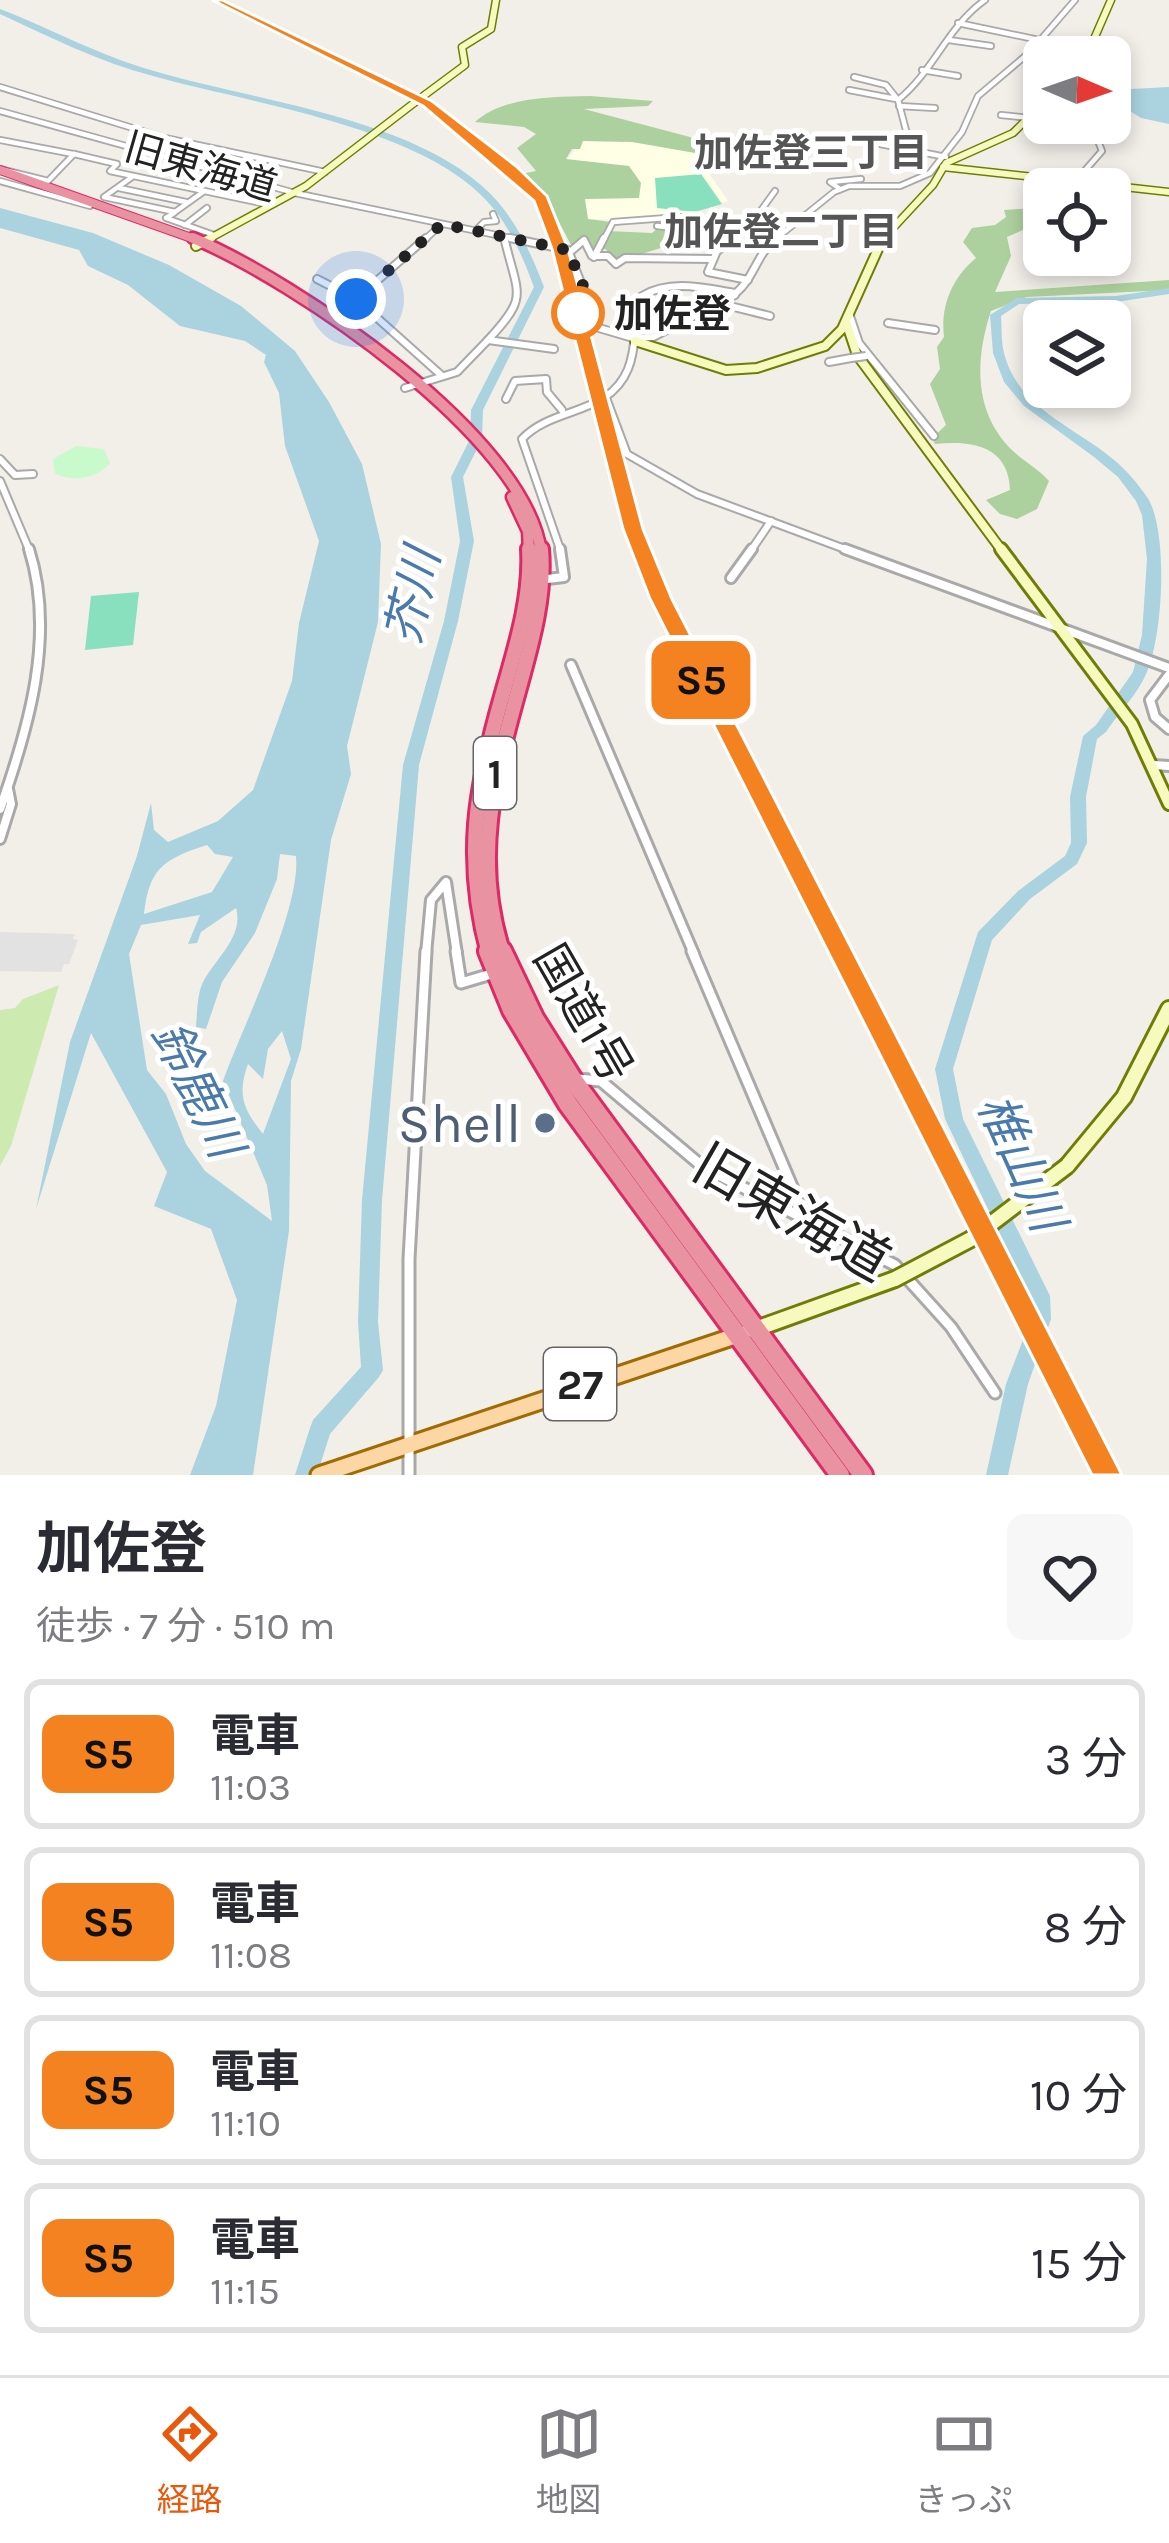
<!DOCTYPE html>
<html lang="ja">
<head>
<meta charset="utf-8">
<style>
	body { margin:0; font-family:Karla,"Noto Sans JP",sans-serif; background:#f7f7f7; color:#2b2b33; height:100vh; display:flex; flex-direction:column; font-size:45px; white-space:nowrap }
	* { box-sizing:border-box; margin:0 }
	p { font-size:39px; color:#7c7c81 }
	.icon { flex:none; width:66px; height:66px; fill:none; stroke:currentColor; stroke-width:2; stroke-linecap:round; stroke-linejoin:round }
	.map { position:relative; height:1475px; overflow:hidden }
	.side { display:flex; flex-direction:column; background:#fff; flex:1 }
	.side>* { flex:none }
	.badge { padding:0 24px; border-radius:18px; font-size:42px; line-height:78px }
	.needle { width:78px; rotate:92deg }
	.controls { position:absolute; left:1023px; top:36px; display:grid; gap:24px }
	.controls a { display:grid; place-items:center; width:108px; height:108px; border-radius:18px; background:#fff; box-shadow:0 6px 18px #0003; font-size:60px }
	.you { position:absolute; width:60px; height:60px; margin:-30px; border:9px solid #fff; border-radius:50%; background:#1a73e8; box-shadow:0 0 0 18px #1a73e833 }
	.map>.badge { position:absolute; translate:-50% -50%; box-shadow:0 0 0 6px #fff }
	.round { display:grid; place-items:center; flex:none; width:126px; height:126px; border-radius:18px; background:#f7f7f7 }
	.overview { display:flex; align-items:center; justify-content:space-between; height:204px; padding:0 36px }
	h1 { font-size:57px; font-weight:700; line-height:90px }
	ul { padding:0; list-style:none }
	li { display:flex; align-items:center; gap:36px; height:150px; margin:0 24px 18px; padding:0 12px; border:6px solid #e1e1e2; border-radius:18px }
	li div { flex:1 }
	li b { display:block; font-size:45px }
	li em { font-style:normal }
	li .badge { min-width:132px; font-weight:700; text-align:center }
	.menu { display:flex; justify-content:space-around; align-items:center; height:168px; border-top:3px solid #e1e1e2; background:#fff; font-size:33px; color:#7c7c81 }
	.menu a { display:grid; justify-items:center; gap:6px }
	.menu .selected { color:#ea580c }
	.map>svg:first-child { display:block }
	.education { fill:#ffffe5 }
	.grass { fill:#cdebb0 }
	.forest { fill:#add19e }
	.park { fill:#c8facc }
	.pitch { fill:#88e0be }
	.parking { fill:#e2e2e2 }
	.water { fill:#aad3df; fill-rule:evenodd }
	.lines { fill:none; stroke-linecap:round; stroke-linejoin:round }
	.river { fill:#aad3df; fill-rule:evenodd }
	.street-far3-casing { stroke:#a9a9a9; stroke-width:8 }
	.street-far2-casing { stroke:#a9a9a9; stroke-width:10 }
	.street-far1-casing { stroke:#a9a9a9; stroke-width:14 }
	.street-casing { stroke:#a9a9a9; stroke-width:15 }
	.secondary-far3-casing { stroke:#707d05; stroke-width:9 }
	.secondary-far2-casing { stroke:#707d05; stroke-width:12 }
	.secondary-far1-casing { stroke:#707d05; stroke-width:16 }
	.secondary-casing { stroke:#707d05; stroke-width:20 }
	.primary-casing { stroke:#a06b00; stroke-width:21 }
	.highway-far3-casing { stroke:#dc2a67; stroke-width:10 }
	.highway-far2-casing { stroke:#dc2a67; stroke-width:15 }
	.highway-far1-casing { stroke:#dc2a67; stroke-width:20 }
	.highway-casing { stroke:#dc2a67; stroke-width:24 }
	.street-far3 { stroke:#fff; stroke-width:4.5 }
	.street-far2 { stroke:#fff; stroke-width:6 }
	.street-far1 { stroke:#fff; stroke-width:8 }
	.street { stroke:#fff; stroke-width:9 }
	.secondary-far3 { stroke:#f7fabf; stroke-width:6 }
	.secondary-far2 { stroke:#f7fabf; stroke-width:8 }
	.secondary-far1 { stroke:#f7fabf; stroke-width:10 }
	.secondary { stroke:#f7fabf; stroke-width:14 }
	.primary { stroke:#fcd6a4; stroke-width:15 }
	.highway-far3 { stroke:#e892a2; stroke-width:8 }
	.highway-far2 { stroke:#e892a2; stroke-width:10 }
	.highway-far1 { stroke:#e892a2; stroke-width:14 }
	.highway { stroke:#e892a2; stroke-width:18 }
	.rail-far1 { stroke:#707070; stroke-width:3; stroke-dasharray:15 15; stroke-linecap:butt }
	.rail { stroke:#707070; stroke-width:4.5; stroke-dasharray:32 32; stroke-linecap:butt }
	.street-bridge-casing { stroke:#a9a9a9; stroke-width:10; stroke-linecap:butt }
	.secondary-bridge-far1-casing { stroke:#707d05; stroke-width:9; stroke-linecap:butt }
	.secondary-bridge-casing { stroke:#707d05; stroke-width:20; stroke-linecap:butt }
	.street-bridge { stroke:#fff; stroke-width:6 }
	.secondary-bridge-far1 { stroke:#f7fabf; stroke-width:6 }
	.secondary-bridge { stroke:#f7fabf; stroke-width:14 }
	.line { fill:#f58220; stroke:#fff; stroke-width:3 }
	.walk { stroke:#222; stroke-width:12; stroke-dasharray:0 21.6 }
	.stop-dot { fill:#fff; stroke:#f58220; stroke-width:6 }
	.service-dot { fill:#5c6f8a; stroke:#fff; stroke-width:4.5 }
	.labels { text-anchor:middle; stroke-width:10; stroke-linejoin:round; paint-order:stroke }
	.far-neighbourhood-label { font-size:39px; font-weight:bold; fill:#555; stroke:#fff }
	.far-street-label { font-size:39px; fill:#222; stroke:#fff }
	.far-stop-label { font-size:39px; font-weight:bold; fill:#222; stroke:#fff; text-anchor:start }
	.shield { fill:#fff; stroke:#646464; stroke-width:3 }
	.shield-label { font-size:42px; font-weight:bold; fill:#222 }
	.street-label { font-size:45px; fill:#222; stroke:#fff }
	.water-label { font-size:48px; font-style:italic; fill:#4a7aab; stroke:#fff }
	.near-service-label { font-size:54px; fill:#4e5e75; stroke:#fff; text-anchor:end }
	.near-street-label { font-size:54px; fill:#222; stroke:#fff }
</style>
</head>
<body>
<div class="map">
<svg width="1169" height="1475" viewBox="0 0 1169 1475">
	<rect width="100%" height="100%" fill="#f2efe9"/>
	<!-- education -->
	<path class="education" d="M583 141 632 142 693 150 728 201 687 212V217L661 221 588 219 584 199 638 198 629 166 566 160Z"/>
	<!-- grass -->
	<path class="grass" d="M59 985 11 1146 0 1166V1010L15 1008 23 999Z"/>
	<!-- forest -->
	<g class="forest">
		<path d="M590 96 653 101 648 106 584 109 709 142V149L695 153 632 142 583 141 580 149H572L566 159 629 166 641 183 639 198 585 199 588 219 611 222 608 231 652 233 659 227 688 231 664 247 619 261 605 249 571 245 547 199 521 174 536 171 517 148 536 134 524 127 475 122C504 96 554 97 590 96Z"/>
		<path d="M1034 208 1044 210V221L1007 237 1011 256 995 292 1169 280V290L1027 297 991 311C975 359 973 413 1013 451 1025 462 1039 469 1049 481L1037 509 1017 519 1000 514 986 500 1010 490C1009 445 970 440 935 444L932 438 946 425 930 384 940 369 937 347 944 337C940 305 953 277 976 258L963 242 972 228 995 225 1006 217 1004 210Z"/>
	</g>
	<!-- park -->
	<path class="park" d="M76 446 104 449 110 463C96 479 75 482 55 474L53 459Z"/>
	<!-- pitch -->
	<g class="pitch">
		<path d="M701 174 722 204 695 212 657 208 655 178Z"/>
		<path d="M139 592 133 645 85 650 91 596Z"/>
	</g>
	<!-- parking -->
	<path class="parking" d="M0 932 75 934 73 939 78 940 69 964H64L61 972 0 971Z"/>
	<!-- water -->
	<g class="water">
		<path d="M1169 87V124L1141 118 1122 106 1131 89Z"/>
		<path d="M0 208 93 233 169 265 241 306 295 351 329 402 362 464 381 544 378 622 347 746 351 774 331 840 301 1049 291 1081 289 1231 253 1475H190L216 1406 237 1300 211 1229 154 1206 167 1172 91 1033 36 1209 70 1042 137 856 151 803 154 830 168 842 218 821 253 790 292 681 299 623 319 541 285 446 279 393 264 362 266 355 245 341 180 326 128 285 88 266 79 250 0 228ZM207 845 215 854 233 857 212 892 144 914C149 868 164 859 207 845ZM280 854 296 856C301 910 243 1025 223 1081L267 1185 272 1221 205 1171 186 1144 166 1094 147 1070 129 954 141 925 200 915 188 944 197 943 201 932 236 908C245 939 210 962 201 987 197 999 197 1015 196 1027L206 1029 222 982 255 933 277 879ZM282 1031 291 1059 263 1134C243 1109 237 1094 248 1064L263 1079 268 1049Z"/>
	</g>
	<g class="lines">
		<!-- river -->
		<g class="river">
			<path d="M0 9C52 29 100 56 154 71 252 100 405 117 482 186 513 213 530 250 544 287L483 410 482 439 463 477 474 541 458 621 419 765 382 1200 378 1322 383 1370 379 1377 330 1434 317 1475H295L310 1428 313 1420 361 1367 358 1322 362 1200 403 765 444 621 460 541 451 477 470 439 471 410 534 287C522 255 509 224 485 199 416 126 249 103 153 76 99 62 50 37 0 14Z"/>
			<path d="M1169 288V294L1116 302 1019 304 1001 316C1002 328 1001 341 1004 353 1019 414 1087 430 1126 471 1134 479 1143 491 1149 500 1168 536 1163 634 1147 672 1138 694 1119 712 1106 732L1097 739 1086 797 1087 843 1077 864 1030 899 992 940 953 1069 963 1119 1050 1296 1051 1319 1028 1384 1008 1475H986L1006 1384 1031 1319 1030 1297 945 1119 935 1069 978 932 1018 891 1065 856 1071 843 1070 797 1083 736 1096 725 1133 672 1142 635 1147 559 1142 515 1136 501 1118 477 1094 457 1024 406 1004 382 993 353 990 315 1017 298 1116 296Z"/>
		</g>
		<defs>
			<g id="street-far3">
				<path d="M958 23 1039 40"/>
				<path d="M949 40 991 46"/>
				<path d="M922 70 958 76"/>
				<path d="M854 77 886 85 898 100"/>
				<path d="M0 87 165 138 325 172"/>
				<path d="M849 90 896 99"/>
				<path d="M899 106 935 108"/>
				<path d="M0 111 295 193 525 241"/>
				<path d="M1001 115 1029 118"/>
				<path d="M0 140 73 154"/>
				<path d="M880 144 946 157"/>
				<path d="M924 152 907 134 898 100C934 71 947 27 985 0"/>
				<path d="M74 154 117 164 110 171 271 205"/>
				<path d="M0 169 48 181 74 154"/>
				<path d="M132 177 104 197 175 212 203 192"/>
				<path d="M0 181 90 206"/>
				<path d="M1074 183 1102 151 1094 131 1097 123"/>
				<path d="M119 188 186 202"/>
				<path d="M840 189 830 182 861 179"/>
				<path d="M174 213 166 218 214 235"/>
				<path d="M185 225 207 208"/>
				<path d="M657 226 738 236"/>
				<path d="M749 227 775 191"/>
				<path d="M476 230 484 222 496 221 493 214"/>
				<path d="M423 241 441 225"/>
				<path d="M603 241 613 222 680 217 778 233"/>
				<path d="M734 241 746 226"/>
				<path d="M773 241 834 192 849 186H900L930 173 962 132 978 96 1030 52 1075 0"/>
			</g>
			<g id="street-far2">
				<path d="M510 238 568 250 599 328 633 338 653 337 735 295"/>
				<path d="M736 238 717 251 708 272 748 280"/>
				<path d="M570 252 584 240 592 256H608L616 264 625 258 713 259"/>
				<path d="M594 257 604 238"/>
				<path d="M317 279 356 299 441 375"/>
				<path d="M356 299 426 238"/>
				<path d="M726 305 770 316"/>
				<path d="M849 313 859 343 934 436"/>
				<path d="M888 323 935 330"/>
				<path d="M488 340C529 296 518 296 505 241"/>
				<path d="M829 362 851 358"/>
				<path d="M405 388 457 372 488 340 554 349"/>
				<path d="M606 398 627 454 697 494 853 552"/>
				<path d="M506 399 515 381 546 379 547 392 562 410"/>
				<path d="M0 459 15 475 33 474"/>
				<path d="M0 481 30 552"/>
				<path d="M561 552 522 439C553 406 609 416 628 369 638 345 633 319 642 296 671 279 704 288 736 293 755 277 756 254 777 238"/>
				<path d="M750 552 771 521"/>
			</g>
			<g id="street-far1">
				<path d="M845 549 1169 668"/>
				<path d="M731 578 752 549"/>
				<path d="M539 580 564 577 560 549"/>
				<path d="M571 665 694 954"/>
				<path d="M1169 675 1150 700 1155 717 1169 729"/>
				<path d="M1154 765 1169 766"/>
				<path d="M0 809C29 727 56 634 29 549"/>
				<path d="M0 839 11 804 8 789"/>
				<path d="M426 954 431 900 446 882 457 954"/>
			</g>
			<g id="street">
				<path d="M456 951 461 983 498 972"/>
				<path d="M692 951 805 1217"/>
				<path d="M577 1079 601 1081 703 1167 895 1265 951 1327 995 1393"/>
				<path d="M409 1475V1259L426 951"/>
			</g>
			<g id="secondary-far3">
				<path d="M1080 57 1094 39 1111 0"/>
				<path d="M426 94 465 65 462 47 491 29 496 0"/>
				<path d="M943 167 1169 192"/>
				<path d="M205 241 306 186 414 103"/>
				<path d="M881 241 933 185 946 163 1013 133 1044 102"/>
			</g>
			<g id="secondary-far2">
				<path d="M196 246 211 238"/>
				<path d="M846 322 857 355 1003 552"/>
				<path d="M635 341 726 370 757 368 825 346 842 329 883 238"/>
			</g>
			<path id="secondary-far1" d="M1001 549 1132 724 1169 804"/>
			<g id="secondary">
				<path d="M1067 1166 1124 1097 1169 1009"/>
				<path d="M753 1330 895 1279"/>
			</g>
			<path id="primary" d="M319 1475 741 1334"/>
			<path id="highway-far3" d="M0 170 200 241"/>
			<g id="highway-far2">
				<path d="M193 238C295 281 526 436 541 552"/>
				<path d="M512 497 528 531 529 552"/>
			</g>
			<g id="highway-far1">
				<path d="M489 954C463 858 476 787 503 693 516 647 532 597 529 549"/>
				<path d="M503 954C472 860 494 777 520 684 532 641 545 594 541 549"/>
			</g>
			<g id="highway">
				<path d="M488 951 512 1010 568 1104 840 1475"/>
				<path d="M502 951 534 1018 573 1080 863 1475"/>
			</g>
		</defs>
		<!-- street-far3 casing -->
		<use href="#street-far3" class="street-far3-casing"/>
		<!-- street-far2 casing -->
		<use href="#street-far2" class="street-far2-casing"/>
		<!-- street-far1 casing -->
		<use href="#street-far1" class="street-far1-casing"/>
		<!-- street casing -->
		<use href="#street" class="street-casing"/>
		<!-- secondary-far3 casing -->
		<use href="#secondary-far3" class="secondary-far3-casing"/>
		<!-- secondary-far2 casing -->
		<use href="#secondary-far2" class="secondary-far2-casing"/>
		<!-- secondary-far1 casing -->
		<use href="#secondary-far1" class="secondary-far1-casing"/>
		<!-- secondary casing -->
		<use href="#secondary" class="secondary-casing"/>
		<!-- primary casing -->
		<use href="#primary" class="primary-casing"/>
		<!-- highway-far3 casing -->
		<use href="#highway-far3" class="highway-far3-casing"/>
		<!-- highway-far2 casing -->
		<use href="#highway-far2" class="highway-far2-casing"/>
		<!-- highway-far1 casing -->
		<use href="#highway-far1" class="highway-far1-casing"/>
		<!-- highway casing -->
		<use href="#highway" class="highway-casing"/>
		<!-- street-far3 -->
		<use href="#street-far3" class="street-far3"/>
		<!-- street-far2 -->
		<use href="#street-far2" class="street-far2"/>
		<!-- street-far1 -->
		<use href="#street-far1" class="street-far1"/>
		<!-- street -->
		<use href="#street" class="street"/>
		<!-- secondary-far3 -->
		<use href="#secondary-far3" class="secondary-far3"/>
		<!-- secondary-far2 -->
		<use href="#secondary-far2" class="secondary-far2"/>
		<!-- secondary-far1 -->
		<use href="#secondary-far1" class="secondary-far1"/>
		<!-- secondary -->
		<use href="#secondary" class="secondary"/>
		<!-- primary -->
		<use href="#primary" class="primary"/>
		<!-- highway-far3 -->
		<use href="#highway-far3" class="highway-far3"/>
		<!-- highway-far2 -->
		<use href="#highway-far2" class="highway-far2"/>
		<!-- highway-far1 -->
		<use href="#highway-far1" class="highway-far1"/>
		<!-- highway -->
		<use href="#highway" class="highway"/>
		<!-- rail-far1 -->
		<path class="rail-far1" d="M218 0 427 103 541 200 560 249 633 529 661 599 841 954"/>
		<!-- rail -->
		<path class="rail" d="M839 951 1104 1475"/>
		<defs>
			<path id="street-bridge" d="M851 358 866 356"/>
			<path id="secondary-bridge-far1" d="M414 103 426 94"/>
			<path id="secondary-bridge" d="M895 1279 971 1239 1067 1166"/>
		</defs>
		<!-- street-bridge casing -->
		<use href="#street-bridge" class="street-bridge-casing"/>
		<!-- secondary-bridge-far1 casing -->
		<use href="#secondary-bridge-far1" class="secondary-bridge-far1-casing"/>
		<!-- secondary-bridge casing -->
		<use href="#secondary-bridge" class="secondary-bridge-casing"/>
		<!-- street-bridge -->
		<use href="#street-bridge" class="street-bridge"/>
		<!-- secondary-bridge-far1 -->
		<use href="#secondary-bridge-far1" class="secondary-bridge-far1"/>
		<!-- secondary-bridge -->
		<use href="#secondary-bridge" class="secondary-bridge"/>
	</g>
	<!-- line -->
	<path class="line" d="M212 0H222L432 101 516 166 547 196 568 249 643 529 672 599 1116 1463 1122 1475H1092L650 599 623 529 552 249 534 201 423 106Z"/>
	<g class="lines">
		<!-- walk -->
		<path class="walk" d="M356 299 442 224 568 250 592 307 578 313"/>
	</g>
	<!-- markers -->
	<circle class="stop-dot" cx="578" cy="313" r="24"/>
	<circle class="service-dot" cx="545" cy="1123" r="12"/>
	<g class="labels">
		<!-- far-neighbourhood labels -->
		<g class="far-neighbourhood-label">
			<text x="811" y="166">加佐登三丁目</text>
			<text x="781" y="245">加佐登二丁目</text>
		</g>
		<!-- far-street labels -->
		<g class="far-street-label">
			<text transform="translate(201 166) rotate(16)" y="14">旧東海道</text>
		</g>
		<!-- far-stop labels -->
		<g class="far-stop-label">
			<text x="614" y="327">加佐登</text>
		</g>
		<!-- shield labels -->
		<g class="shield">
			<rect x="474" y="737" width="42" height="72" rx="9"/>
			<rect x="544" y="1348" width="72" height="72" rx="9"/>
		</g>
		<g class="shield-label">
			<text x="495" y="788">1</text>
			<text x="580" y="1399">27</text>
		</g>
		<!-- street labels -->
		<g class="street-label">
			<text transform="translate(584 1013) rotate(60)" y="16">国道1号</text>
		</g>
		<!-- water labels -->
		<g class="water-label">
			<text transform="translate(412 596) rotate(-77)" y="17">芥川</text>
			<text transform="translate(198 1089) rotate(64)" y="17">鈴鹿川</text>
			<text transform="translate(1022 1162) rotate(66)" y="17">椎山川</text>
		</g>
		<!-- near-service labels -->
		<g class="near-service-label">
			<text x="521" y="1142">Shell</text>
		</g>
		<!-- near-street labels -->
		<g class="near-street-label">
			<text transform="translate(792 1212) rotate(30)" y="19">旧東海道</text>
		</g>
	</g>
</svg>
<div class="controls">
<a><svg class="needle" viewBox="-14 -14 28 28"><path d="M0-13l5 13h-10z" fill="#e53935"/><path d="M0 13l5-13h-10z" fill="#7c7c81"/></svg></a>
<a><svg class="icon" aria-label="locate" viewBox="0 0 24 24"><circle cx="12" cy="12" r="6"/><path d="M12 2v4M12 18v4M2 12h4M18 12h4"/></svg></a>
<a><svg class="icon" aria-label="layers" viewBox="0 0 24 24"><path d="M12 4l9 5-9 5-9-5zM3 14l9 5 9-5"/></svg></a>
</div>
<div class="you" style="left:356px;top:299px"></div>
<b class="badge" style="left:701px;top:680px;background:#f58220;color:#111">S5</b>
</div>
<section class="side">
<div class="overview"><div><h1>加佐登</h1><p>徒歩 · 7 分 · 510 m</p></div><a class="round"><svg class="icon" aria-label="heart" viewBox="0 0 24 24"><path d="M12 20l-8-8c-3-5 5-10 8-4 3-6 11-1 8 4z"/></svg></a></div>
<ul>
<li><span class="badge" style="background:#f58220;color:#111">S5</span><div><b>電車</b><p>11:03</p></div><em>3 分</em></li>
<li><span class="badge" style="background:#f58220;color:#111">S5</span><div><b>電車</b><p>11:08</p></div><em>8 分</em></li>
<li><span class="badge" style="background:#f58220;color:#111">S5</span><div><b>電車</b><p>11:10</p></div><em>10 分</em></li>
<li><span class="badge" style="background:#f58220;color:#111">S5</span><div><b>電車</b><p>11:15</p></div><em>15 分</em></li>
</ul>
</section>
<nav class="menu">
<a class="selected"><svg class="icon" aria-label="directions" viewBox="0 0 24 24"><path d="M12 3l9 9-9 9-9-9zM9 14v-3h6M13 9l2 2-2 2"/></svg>経路</a>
<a><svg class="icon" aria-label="map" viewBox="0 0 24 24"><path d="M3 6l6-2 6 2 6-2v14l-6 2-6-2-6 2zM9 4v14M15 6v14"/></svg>地図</a>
<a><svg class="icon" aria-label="tickets" viewBox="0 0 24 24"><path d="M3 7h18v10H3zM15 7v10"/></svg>きっぷ</a>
</nav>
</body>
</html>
